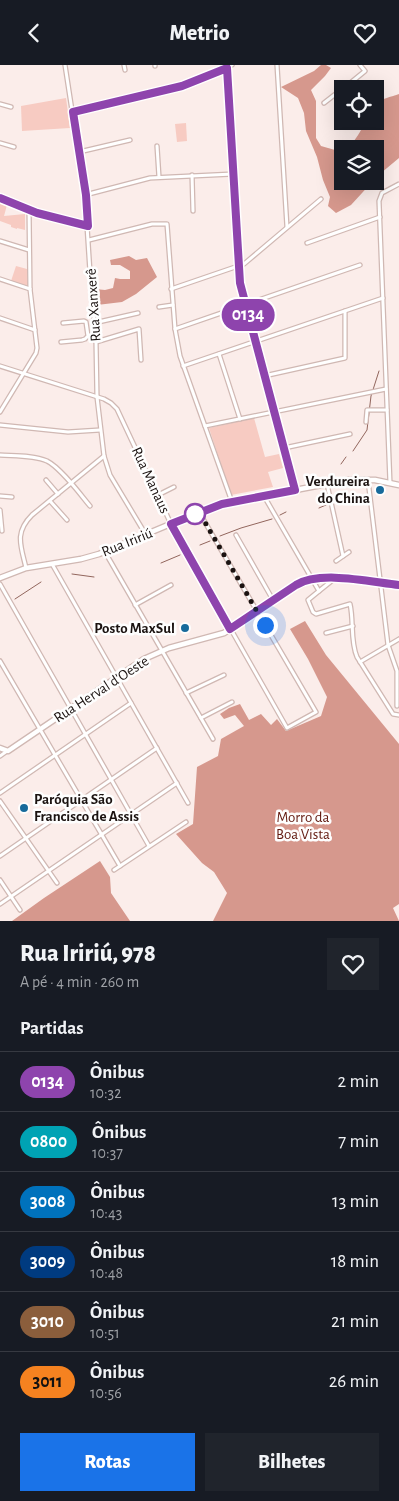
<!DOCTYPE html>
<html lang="pt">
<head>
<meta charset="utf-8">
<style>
	body { margin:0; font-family:"Alegreya Sans",sans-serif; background:#20242c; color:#f1f3f6; height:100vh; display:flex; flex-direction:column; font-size:19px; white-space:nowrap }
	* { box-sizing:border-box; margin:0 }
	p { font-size:16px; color:#9ea1a6 }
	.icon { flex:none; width:28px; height:28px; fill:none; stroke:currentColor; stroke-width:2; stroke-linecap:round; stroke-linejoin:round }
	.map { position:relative; height:856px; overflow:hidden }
	.drawer { display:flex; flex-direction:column; background:#171b24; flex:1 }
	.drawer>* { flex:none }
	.badge { padding:0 10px; border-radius:16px; font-size:18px; line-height:32px }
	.controls { position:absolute; left:334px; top:15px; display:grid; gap:10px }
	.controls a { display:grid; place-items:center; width:50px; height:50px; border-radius:0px; background:#171b24; box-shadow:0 5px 20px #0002; font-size:25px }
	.you { position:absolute; width:25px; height:25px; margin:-12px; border:4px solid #fff; border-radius:50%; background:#1a73e8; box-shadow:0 0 0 8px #1a73e833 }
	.map>.badge { position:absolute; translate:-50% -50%; box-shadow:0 0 0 2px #fff }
	h2 { padding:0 20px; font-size:19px; line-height:45px }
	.round { display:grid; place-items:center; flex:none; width:52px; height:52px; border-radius:0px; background:#20242c }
	.summary { display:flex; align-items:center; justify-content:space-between; height:85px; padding:0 20px }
	h1 { font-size:24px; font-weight:800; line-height:38px }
	.primary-button { display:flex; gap:10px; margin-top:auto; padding:10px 20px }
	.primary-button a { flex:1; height:58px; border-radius:0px; background:#1a73e8; color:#fff; font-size:20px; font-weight:800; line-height:58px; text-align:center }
	.primary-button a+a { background:#20242c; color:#f1f3f6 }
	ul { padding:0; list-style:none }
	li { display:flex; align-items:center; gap:15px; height:60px; padding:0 20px; border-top:1px solid #363941 }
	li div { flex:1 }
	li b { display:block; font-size:19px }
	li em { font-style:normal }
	li .badge { min-width:55px; font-weight:700; text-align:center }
	header { display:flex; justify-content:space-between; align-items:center; height:65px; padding:0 20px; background:#171b24; font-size:22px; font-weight:800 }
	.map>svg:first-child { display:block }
	.green { fill:#f7cbc2 }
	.forest { fill:#d6988d }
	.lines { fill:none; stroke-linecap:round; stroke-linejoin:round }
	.stream { stroke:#92665d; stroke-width:1 }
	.minor-casing { stroke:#d0b8b3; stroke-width:5.5 }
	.major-casing { stroke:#d0b8b3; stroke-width:7 }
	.minor { stroke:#fff; stroke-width:3 }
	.major { stroke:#fff; stroke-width:4.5 }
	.line-casing { stroke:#fff; stroke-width:11 }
	.line { stroke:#8e44ad; stroke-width:8 }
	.walk { stroke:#1b1311; stroke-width:5; stroke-dasharray:0 9 }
	.poi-dot { fill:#176a9b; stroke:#fefefe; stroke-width:2 }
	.stop-dot { fill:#fff; stroke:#8e44ad; stroke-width:2.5 }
	.labels { text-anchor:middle; stroke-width:5; stroke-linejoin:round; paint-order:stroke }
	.street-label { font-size:15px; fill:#1b1311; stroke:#fefefe }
	.poi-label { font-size:15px; font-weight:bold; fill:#1b1311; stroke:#fefefe; text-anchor:end }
	.park-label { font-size:15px; fill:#62190f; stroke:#fefefe }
</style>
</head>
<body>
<header><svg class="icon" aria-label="back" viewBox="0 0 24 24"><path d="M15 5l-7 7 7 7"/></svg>Metrio<svg class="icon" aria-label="heart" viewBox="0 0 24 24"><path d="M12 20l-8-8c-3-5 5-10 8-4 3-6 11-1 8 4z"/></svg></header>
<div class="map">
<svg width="399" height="856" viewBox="0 0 399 856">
	<rect width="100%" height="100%" fill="#fbedea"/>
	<!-- green -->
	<g class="green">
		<path d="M66 33 70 63 22 66 21 41Z"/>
		<path d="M186 58 187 76 177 77 175 59Z"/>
		<path d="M0 138 7 140 4 151 25 149V165L17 163V164L11 162V160L0 156Z"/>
		<path d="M16 201 27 204 28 221 11 216Z"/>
		<path d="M254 353 265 392 279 389 283 403 268 407 273 422 231 430 209 363Z"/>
	</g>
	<!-- forest -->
	<g class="forest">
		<path d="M321 0H326L331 3 325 11 311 25 316 36V73L321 81 342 87V116H373L351 140 336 148 328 141 330 132 323 115 317 92 306 66 304 48 298 33 281 22 314 6Z"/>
		<path d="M399 29V93L375 113V84H350C353 74 363 67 364 56H375C375 33 379 36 399 29Z"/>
		<path d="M129 191 136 195 147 193 157 212 136 229 122 237 97 240 95 224 105 225 113 223 115 213 120 214H130V206L120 200H111L110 195Z"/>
		<path d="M305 556 326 590 399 679V839L393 843 399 856H213L227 828 214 807 202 798 176 769 193 759 197 702 218 691 221 674 244 661 235 650 224 654 220 649 229 643 240 639 249 655 261 649 271 660 277 654 286 666 321 651 327 632 308 594 290 564Z"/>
		<path d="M100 796 110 812 111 828 130 856H12L44 833Z"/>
	</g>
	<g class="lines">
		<!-- stream -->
		<g class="stream">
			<path d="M353 386 367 365 371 331 379 306"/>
			<path d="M341 399 346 392"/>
			<path d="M319 443 326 440"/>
			<path d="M280 450 286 447"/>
			<path d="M220 471 241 463 272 454"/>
			<path d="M200 480 210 476"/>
			<path d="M161 498 180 490"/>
			<path d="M72 509 94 512"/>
			<path d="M15 534 41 517"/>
		</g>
		<defs>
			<g id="minor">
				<path d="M65 0 85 130 90 207 96 277 97 332 104 391 110 410 146 470"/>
				<path d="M124 0 125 5"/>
				<path d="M155 0V1"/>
				<path d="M227 0 240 218 295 425"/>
				<path d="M277 0 287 162"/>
				<path d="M343 24 365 6 360 0"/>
				<path d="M324 38 342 24"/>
				<path d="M0 39 11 42"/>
				<path d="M73 47 182 21 202 14 232 0"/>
				<path d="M0 78 14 82"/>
				<path d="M157 81 159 112"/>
				<path d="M79 87 130 75"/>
				<path d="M192 110 193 146"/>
				<path d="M85 130 150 113 233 109"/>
				<path d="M0 133 37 148 88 161"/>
				<path d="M89 175 152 159H167L175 264 180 291 232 437"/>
				<path d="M0 176 29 185"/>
				<path d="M307 178 380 152"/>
				<path d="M0 214 30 224"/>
				<path d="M171 224 244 199 321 134"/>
				<path d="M159 242 173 240"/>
				<path d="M0 253 35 265"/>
				<path d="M94 258 138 248"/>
				<path d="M175 264 360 200"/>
				<path d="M61 277 82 275 85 274 88 271 86 257 84 256 63 258"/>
				<path d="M96 277 139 264 141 295"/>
				<path d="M219 289 240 354"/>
				<path d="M0 301 104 334 111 338 117 344 171 459 287 663 316 647 199 447"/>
				<path d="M183 301 383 233"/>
				<path d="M264 311 345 293V246"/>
				<path d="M0 347 36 288 37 283 30 224 29 144"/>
				<path d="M366 357 367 345H387"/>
				<path d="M0 360 68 367 100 365"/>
				<path d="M205 361 386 324"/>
				<path d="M284 383 350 369"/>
				<path d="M0 390C15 391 33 390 47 396 61 403 80 429 90 441"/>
				<path d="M46 415 58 429"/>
				<path d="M368 415 388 580 397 606V641"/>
				<path d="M390 418 379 136 382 128 399 119"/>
				<path d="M327 419 343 491"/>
				<path d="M158 430 174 422"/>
				<path d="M0 431 12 432"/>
				<path d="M264 431 319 526 308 535 313 547 316 549 350 539C354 556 350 576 357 592L393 649 399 650"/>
				<path d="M50 436 67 455"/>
				<path d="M0 445 2 466"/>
				<path d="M236 470 273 535"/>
				<path d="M105 487 213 674"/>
				<path d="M336 496 349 487"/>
				<path d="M52 499 188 738"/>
				<path d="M26 503C21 481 14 468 32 450L104 391"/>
				<path d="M0 519 149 781"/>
				<path d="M319 526 334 514"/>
				<path d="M135 540 171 520"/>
				<path d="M326 568 353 561"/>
				<path d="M0 596 120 801"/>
				<path d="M360 597 399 574"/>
				<path d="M186 628 224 610"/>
				<path d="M201 653 232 637"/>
				<path d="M0 691 7 686"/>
				<path d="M0 728 131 638"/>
				<path d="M0 736 57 818"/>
				<path d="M0 791 157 683"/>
				<path d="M114 805 186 757"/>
				<path d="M0 815 20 845"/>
				<path d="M0 839 177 718"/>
			</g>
			<g id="major">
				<path d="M0 513 26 503 81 494 99 489 199 447 232 437 348 415H375L399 420"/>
				<path d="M0 683 8 686 144 594 169 583 224 568 304 516C332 508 370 517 399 520"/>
			</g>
		</defs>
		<!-- minor casing -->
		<use href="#minor" class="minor-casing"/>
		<!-- major casing -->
		<use href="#major" class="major-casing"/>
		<!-- minor -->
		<use href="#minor" class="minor"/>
		<!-- major -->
		<use href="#major" class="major"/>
	</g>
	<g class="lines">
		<defs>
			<path id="line" d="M0 133 37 148 88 161 86 130 73 47 182 21 227 3 240 218 295 425 222 439 171 459 230 564 296 520C320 505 371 517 399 520"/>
		</defs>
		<!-- line casing -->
		<use href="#line" class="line-casing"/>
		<!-- line -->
		<use href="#line" class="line"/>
		<!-- walk -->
		<path class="walk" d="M195 449 199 447 265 560"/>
	</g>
	<!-- markers -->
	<g class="poi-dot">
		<circle cx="380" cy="425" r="5"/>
		<circle cx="185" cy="563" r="5"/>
		<circle cx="24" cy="743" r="5"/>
	</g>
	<circle class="stop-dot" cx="195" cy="449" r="10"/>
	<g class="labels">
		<!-- street labels -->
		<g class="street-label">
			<text transform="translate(93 240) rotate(-94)" y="5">Rua Xanxerê</text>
			<text transform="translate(151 415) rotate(65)" y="5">Rua Manaus</text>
			<text transform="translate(127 477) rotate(-22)" y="5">Rua Iririú</text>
			<text transform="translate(101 624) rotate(-33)" y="5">Rua Herval d'Oeste</text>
		</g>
		<!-- poi labels -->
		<g class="poi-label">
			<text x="370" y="421">Verdureira<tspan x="370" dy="17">do China</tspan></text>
			<text x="175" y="568">Posto MaxSul</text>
			<text x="34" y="739" text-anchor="start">Paróquia São<tspan x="34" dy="17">Francisco de Assis</tspan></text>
		</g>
		<!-- park labels -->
		<g class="park-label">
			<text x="303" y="757">Morro da<tspan x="303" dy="17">Boa Vista</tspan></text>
		</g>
	</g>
</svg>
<div class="controls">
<a><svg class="icon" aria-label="locate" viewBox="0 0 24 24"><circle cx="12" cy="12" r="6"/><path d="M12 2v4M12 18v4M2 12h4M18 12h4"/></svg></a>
<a><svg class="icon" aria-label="layers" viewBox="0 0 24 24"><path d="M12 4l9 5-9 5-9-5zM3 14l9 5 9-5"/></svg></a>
</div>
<div class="you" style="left:265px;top:560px"></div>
<b class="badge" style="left:248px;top:250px;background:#8e44ad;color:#fff">0134</b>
</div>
<section class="drawer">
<div class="summary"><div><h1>Rua Iririú, 978</h1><p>A pé · 4 min · 260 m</p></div><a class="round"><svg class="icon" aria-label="heart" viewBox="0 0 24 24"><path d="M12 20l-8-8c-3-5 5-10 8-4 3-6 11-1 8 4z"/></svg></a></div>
<h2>Partidas</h2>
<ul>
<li><span class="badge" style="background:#8e44ad;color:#fff">0134</span><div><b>Ônibus</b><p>10:32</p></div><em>2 min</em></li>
<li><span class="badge" style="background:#00a3b4;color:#fff">0800</span><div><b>Ônibus</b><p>10:37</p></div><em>7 min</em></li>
<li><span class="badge" style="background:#0072bc;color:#fff">3008</span><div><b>Ônibus</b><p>10:43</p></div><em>13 min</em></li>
<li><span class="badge" style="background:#003b80;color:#fff">3009</span><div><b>Ônibus</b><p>10:48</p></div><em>18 min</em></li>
<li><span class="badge" style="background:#8b5e3c;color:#fff">3010</span><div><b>Ônibus</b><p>10:51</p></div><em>21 min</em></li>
<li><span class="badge" style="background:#f58220;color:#111">3011</span><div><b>Ônibus</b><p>10:56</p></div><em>26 min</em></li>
</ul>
<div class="primary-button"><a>Rotas</a><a>Bilhetes</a></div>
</section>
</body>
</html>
